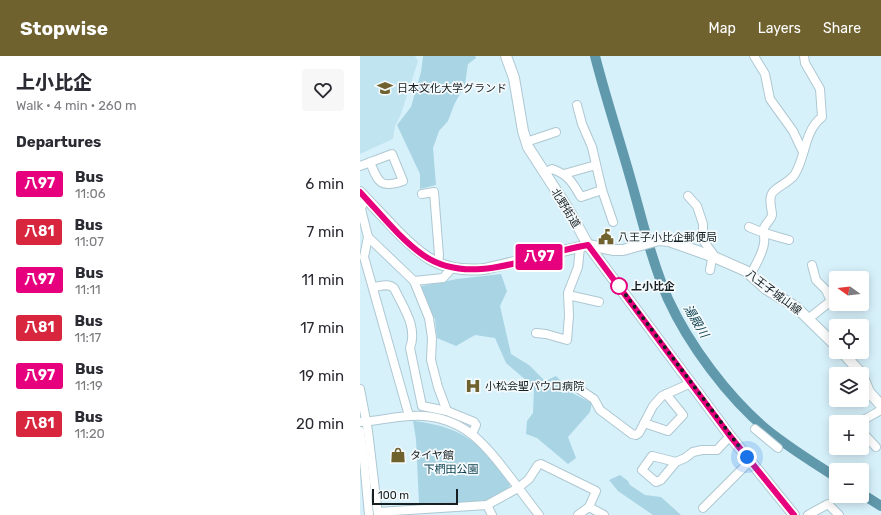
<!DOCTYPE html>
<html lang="en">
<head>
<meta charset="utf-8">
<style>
	body { margin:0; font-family:Rubik,"Noto Sans JP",sans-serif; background:#f7f7f7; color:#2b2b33; height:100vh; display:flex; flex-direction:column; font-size:15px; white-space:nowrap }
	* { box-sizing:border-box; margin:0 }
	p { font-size:13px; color:#7c7c81 }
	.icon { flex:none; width:22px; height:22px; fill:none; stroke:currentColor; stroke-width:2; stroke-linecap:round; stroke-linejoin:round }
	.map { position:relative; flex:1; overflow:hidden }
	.drawer { display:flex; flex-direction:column; background:#fff; width:360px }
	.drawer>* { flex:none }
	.badge { padding:0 8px; border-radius:3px; font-size:14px; line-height:26px }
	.needle { width:26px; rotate:285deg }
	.tools { position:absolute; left:469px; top:215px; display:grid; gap:8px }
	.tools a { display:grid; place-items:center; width:40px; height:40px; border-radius:4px; background:#fff; box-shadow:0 2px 10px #0003; font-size:20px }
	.scale { position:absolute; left:12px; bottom:10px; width:86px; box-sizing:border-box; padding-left:4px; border:2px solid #151f22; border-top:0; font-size:11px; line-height:14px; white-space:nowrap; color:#151f22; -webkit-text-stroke:3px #f5fafc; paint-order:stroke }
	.you { position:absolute; width:20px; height:20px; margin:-10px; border:3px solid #fff; border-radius:50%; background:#1a73e8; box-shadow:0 0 0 6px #1a73e833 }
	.map>.badge { position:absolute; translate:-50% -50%; box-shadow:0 0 0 2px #fff }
	h2 { padding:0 16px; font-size:15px; line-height:36px }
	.round { display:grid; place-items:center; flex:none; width:42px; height:42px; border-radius:4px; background:#f7f7f7 }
	.overview { display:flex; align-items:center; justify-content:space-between; height:68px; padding:0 16px }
	h1 { font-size:19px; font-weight:800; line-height:30px }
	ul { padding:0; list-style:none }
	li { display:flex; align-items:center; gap:12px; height:48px; padding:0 16px }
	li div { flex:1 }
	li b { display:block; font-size:15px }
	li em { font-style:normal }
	li .badge { min-width:44px; font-weight:700; text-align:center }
	header { display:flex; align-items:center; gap:24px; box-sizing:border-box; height:56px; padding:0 20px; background:#70622f; color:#fff }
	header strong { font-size:19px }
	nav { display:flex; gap:22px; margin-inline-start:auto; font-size:14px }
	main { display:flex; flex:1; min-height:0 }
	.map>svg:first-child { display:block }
	.built { fill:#c1e4f1 }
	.green { fill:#a8d4e4 }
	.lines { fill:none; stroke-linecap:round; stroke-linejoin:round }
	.river { stroke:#6199ac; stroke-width:10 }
	.minor-casing { stroke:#aec8d2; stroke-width:10 }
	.major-casing { stroke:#aec8d2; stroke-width:12 }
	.minor { stroke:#fff; stroke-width:8 }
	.major { stroke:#fff; stroke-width:10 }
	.line-casing { stroke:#fff; stroke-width:9 }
	.line { stroke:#e6007e; stroke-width:6 }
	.walk { stroke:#151f22; stroke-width:4; stroke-dasharray:0 7.2 }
	.stop-dot { fill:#fff; stroke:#e6007e; stroke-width:2 }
	.labels { text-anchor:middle; stroke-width:3.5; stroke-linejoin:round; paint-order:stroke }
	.poi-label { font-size:11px; fill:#151f22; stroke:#f5fafc; text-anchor:start }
	.street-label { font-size:11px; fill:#151f22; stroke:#f5fafc }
	.stop-label { font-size:11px; font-weight:bold; fill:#151f22; stroke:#f5fafc; text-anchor:start }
	.park-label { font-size:11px; fill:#063b4a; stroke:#f5fafc }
	.water-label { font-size:12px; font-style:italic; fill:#033947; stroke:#f5fafc }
</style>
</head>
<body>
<header>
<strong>Stopwise</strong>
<nav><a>Map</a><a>Layers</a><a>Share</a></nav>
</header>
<main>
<section class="drawer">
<div class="overview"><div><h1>上小比企</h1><p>Walk · 4 min · 260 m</p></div><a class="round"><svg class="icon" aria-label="heart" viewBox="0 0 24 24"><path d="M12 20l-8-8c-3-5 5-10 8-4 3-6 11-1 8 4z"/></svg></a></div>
<h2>Departures</h2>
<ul>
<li><span class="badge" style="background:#e6007e;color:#fff">八97</span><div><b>Bus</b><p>11:06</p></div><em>6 min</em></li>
<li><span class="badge" style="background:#d7263d;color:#fff">八81</span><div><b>Bus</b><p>11:07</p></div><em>7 min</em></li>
<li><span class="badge" style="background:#e6007e;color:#fff">八97</span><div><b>Bus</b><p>11:11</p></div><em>11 min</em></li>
<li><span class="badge" style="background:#d7263d;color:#fff">八81</span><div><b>Bus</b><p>11:17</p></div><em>17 min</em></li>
<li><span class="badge" style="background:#e6007e;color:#fff">八97</span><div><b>Bus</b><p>11:19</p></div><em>19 min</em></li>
<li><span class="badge" style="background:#d7263d;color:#fff">八81</span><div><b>Bus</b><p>11:20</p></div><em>20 min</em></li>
</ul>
</section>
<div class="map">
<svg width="521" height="459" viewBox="0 0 521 459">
	<rect width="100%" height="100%" fill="#d7f1fb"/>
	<!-- built -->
	<path class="built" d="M0 0H55L58 5 41 58 35 70 33 83 0 98Z"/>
	<!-- green -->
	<g class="green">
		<path d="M63 0H115L116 2 108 8 105 28 94 49 88 65 79 75 73 92 76 129 60 133V118L37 69 51 51 61 16Z"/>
		<path d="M141 218 147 235 140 250 151 298 169 309 185 325 196 320 214 338 232 347 230 356 208 381 216 402 208 408 177 382 166 378 167 365 173 357 174 331 146 307 135 282 115 279 96 290 77 282 75 263 60 237 62 230 97 223Z"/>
		<path d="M53 365C81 368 103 375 123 394 134 404 142 418 150 429L148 433 125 446 59 448 56 383Z"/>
		<path d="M260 419 268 425 270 429 285 439 301 441 321 459H293L258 435 249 424Z"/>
	</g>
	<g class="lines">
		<!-- river -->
		<g class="river">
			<path d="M235 0C246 43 260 85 272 128 283 167 292 206 308 243 329 289 368 341 406 373 428 391 452 406 476 421"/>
			<path d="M502 438 521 450"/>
		</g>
		<defs>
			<g id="minor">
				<path d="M394 0 405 18 410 43 433 75 443 96"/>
				<path d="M217 49 222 68 232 91 242 134 253 166"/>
				<path d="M166 86 196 76"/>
				<path d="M0 110 32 98 43 125C20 133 18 126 10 106"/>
				<path d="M184 117 192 113C209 119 212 126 221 141L242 134"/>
				<path d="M204 118 236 109"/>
				<path d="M62 138 74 136 79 199 78 207"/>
				<path d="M328 140 337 150 343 168V184L353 198 350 214"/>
				<path d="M7 143 3 147 1 153 8 181 54 225 69 262 72 282 71 304 78 331 87 355 114 366 116 369 112 378"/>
				<path d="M389 171C402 177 415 180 429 184"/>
				<path d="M8 181 4 201 49 360"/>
				<path d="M452 209 456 224 466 234 471 245"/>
				<path d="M391 218C395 209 403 198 404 187 405 182 403 177 404 172 406 167 411 164 412 159 412 153 409 146 411 140 412 132 430 127 435 118 446 100 444 75 462 61L460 33 445 7 444 0"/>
				<path d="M54 225 83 222 92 212"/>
				<path d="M14 231C21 230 28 227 34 232 43 251 58 271 50 292L62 350 87 355"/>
				<path d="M208 239 239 246"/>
				<path d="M448 263 476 241"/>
				<path d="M176 277 186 278 207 284 209 260 208 237 218 211 220 191"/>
				<path d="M218 329 219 333 234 343 240 354 272 378 276 379 279 377 293 350 302 340 331 327"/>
				<path d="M0 333 8 375 18 459"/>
				<path d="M0 366C21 365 43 358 64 360 104 363 125 388 147 417 158 431 168 445 179 459"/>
				<path d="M500 366 521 354"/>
				<path d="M284 367 308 375 323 359 306 338"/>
				<path d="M395 373 418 392"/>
				<path d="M0 375 4 405 9 459"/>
				<path d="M502 376 516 391"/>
				<path d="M316 406 301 424 296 426 282 414 292 400 316 406 325 402 333 396 342 394H357L370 380"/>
				<path d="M127 449 132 459"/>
				<path d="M343 452 390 405"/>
				<path d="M18 456 127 449 158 432 169 423 178 409 181 408 236 435 229 451"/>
				<path d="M218 459 229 451 244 459"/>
				<path d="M448 459 468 448 479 459"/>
			</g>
			<g id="major">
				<path d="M146 0 154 22 163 75 168 91 210 156 228 189 370 380 434 459"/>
				<path d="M0 136C11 148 23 160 34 172 62 201 81 217 124 213L224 190 228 189 254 194H263L299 184 309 185 354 201 386 215 406 233 436 251 476 290"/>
				<path d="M482 296 502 318"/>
				<path d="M502 319 509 336 521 349"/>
			</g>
		</defs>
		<!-- minor casing -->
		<use href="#minor" class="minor-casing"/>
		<!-- major casing -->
		<use href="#major" class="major-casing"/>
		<!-- minor -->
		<use href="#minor" class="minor"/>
		<!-- major -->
		<use href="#major" class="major"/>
	</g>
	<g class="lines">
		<defs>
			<path id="line" d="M0 136C19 156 41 184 63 199 112 233 176 197 228 189L370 380 434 459"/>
		</defs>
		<!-- line casing -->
		<use href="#line" class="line-casing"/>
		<!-- line -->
		<use href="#line" class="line"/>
		<!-- walk -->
		<path class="walk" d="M259 230 256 226 387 401"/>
	</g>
	<!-- icons -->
	<defs>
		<symbol id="school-bare" viewBox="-9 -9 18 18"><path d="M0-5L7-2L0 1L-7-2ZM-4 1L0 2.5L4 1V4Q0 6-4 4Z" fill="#70622f" stroke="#f5fafc" stroke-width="2.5" paint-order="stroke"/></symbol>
		<symbol id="civic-bare" viewBox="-9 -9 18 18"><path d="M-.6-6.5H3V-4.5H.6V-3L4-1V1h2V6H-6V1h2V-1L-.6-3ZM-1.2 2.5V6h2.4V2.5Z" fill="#70622f" stroke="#f5fafc" stroke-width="2.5" paint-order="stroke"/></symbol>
		<symbol id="hospital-bare" viewBox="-9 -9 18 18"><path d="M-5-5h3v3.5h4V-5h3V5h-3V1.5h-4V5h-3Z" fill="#70622f" stroke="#f5fafc" stroke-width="2.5" paint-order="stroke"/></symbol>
		<symbol id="shop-bare" viewBox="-9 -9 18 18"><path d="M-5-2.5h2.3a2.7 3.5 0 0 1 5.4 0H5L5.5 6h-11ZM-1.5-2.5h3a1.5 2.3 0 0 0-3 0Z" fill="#70622f" stroke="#f5fafc" stroke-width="2.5" paint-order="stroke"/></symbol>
	</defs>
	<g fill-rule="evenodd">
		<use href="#school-bare" x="14" y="21" width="22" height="22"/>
		<use href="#civic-bare" x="235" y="170" width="22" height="22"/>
		<use href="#hospital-bare" x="102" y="319" width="22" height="22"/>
		<use href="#shop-bare" x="27" y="388" width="22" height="22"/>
	</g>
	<!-- markers -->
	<circle class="stop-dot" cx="259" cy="230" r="8"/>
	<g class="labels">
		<!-- poi labels -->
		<g class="poi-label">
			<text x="37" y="36">日本文化大学グランド</text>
			<text x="258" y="185">八王子小比企郵便局</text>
			<text x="125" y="334">小松会聖パウロ病院</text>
			<text x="50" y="403">タイヤ館</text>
		</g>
		<!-- street labels -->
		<g class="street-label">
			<text transform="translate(206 152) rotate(58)" y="4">北野街道</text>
			<text transform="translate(414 236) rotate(37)" y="4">八王子城山線</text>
		</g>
		<!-- stop labels -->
		<g class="stop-label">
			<text x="271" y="234">上小比企</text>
		</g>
		<!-- park labels -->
		<g class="park-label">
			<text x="91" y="417">下椚田公園</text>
		</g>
		<!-- water labels -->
		<g class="water-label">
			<text transform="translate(336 265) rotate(59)" y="4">湯殿川</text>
		</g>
	</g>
</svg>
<div class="tools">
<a><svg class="needle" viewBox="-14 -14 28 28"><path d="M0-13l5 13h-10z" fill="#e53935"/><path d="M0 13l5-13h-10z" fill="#7c7c81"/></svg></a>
<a><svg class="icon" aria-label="locate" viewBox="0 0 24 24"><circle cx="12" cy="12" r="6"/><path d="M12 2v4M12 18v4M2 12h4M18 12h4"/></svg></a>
<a><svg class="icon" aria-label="layers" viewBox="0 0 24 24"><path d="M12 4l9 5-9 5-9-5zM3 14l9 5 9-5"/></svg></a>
<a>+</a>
<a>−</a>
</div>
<div class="scale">100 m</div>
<div class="you" style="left:387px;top:401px"></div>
<b class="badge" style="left:179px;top:201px;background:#e6007e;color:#fff">八97</b>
</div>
</main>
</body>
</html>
